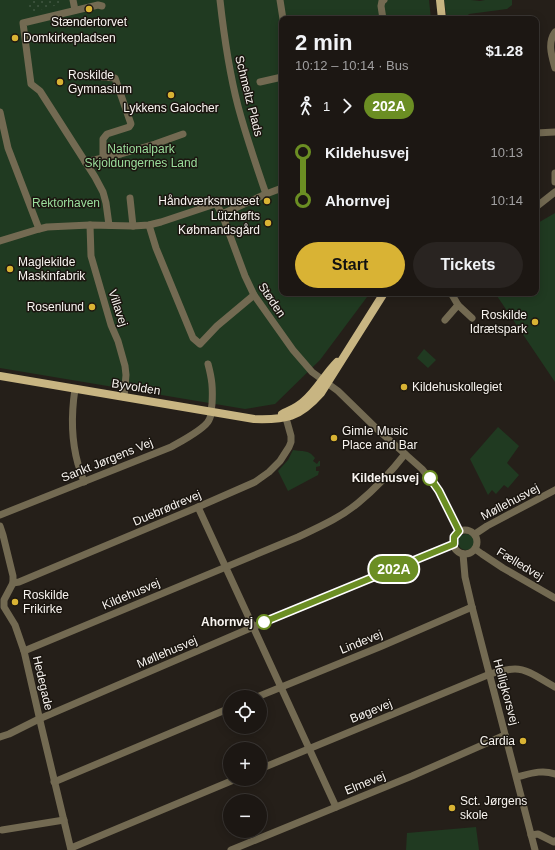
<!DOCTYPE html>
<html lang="en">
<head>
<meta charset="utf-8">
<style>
	body { margin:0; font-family:Helvetica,sans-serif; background:#292421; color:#f1f3f6; height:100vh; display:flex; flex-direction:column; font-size:15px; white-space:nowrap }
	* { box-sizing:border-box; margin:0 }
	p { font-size:13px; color:#a09fa0 }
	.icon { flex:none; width:22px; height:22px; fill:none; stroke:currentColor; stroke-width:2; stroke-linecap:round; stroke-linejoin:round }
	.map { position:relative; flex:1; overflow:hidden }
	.details { position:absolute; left:279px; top:16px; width:260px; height:280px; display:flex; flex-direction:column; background:#1c1713; border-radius:8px; box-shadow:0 2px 10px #0003,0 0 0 1px #3a3633 }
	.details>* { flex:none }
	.badge { padding:0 8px; border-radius:13px; font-size:14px; line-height:26px }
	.tools { position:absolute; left:223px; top:690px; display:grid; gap:8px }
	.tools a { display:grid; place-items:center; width:44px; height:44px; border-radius:50%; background:#1c1713; box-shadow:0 2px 10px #0003,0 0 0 1px #3a3633; font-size:20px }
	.map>.badge { position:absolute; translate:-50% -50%; box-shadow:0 0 0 2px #fff }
	.legs { display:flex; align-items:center; gap:6px; height:44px; padding:0 16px; font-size:13px }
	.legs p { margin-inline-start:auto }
	.summary { display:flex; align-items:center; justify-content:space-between; height:68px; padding:0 16px }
	h1 { font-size:22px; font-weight:800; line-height:30px }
	.button { display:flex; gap:8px; margin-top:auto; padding:8px 16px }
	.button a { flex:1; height:46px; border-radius:24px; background:#d9b334; color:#111; font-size:16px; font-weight:800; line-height:46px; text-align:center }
	.button a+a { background:#292421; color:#f1f3f6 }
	ul { padding:0 16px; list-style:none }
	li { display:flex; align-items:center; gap:14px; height:48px; font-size:15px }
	li i { display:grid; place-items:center; width:6px; height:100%; margin:0 5px; background:currentColor }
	li i::after { content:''; width:10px; height:10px; margin:-5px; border:3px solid; border-radius:50%; background:#1c1713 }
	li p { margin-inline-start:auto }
	li:first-child i { background:linear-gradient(#0000 50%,currentColor 0) }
	li:last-child i { background:linear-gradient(currentColor 50%,#0000 0) }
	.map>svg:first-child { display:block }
	.green { fill:#203a21 }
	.garden { fill:url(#garden-dots) }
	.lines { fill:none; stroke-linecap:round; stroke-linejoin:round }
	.minor { stroke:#736a52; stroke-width:7 }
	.major { stroke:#c8b582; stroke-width:8 }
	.line-1-casing { stroke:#fff; stroke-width:9 }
	.line-1 { stroke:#6b8e23; stroke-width:6 }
	.poi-dot { fill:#d9b334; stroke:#1b1610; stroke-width:1.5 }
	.stop-1-dot { fill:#fff; stroke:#6b8e23; stroke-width:2 }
	.labels { text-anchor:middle; stroke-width:3; stroke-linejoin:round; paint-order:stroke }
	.poi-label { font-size:12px; fill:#f8f4f0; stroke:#1b1610; text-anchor:start }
	.street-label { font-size:12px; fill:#f8f4f0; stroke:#1b1610 }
	.park-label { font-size:12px; fill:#9bde9c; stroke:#1b1610 }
	.stop-label { font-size:12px; font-weight:bold; fill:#f8f4f0; stroke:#1b1610; text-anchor:end }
</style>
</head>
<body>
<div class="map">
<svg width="555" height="850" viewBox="0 0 555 850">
	<defs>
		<pattern id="garden-dots" width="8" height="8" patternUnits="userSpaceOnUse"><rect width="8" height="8" fill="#203a21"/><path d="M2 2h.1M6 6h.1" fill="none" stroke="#415742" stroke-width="1.8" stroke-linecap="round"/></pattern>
	</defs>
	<rect width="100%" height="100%" fill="#251f19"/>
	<!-- green -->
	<g class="green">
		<path d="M0 0H429L431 19H282V293H370L320 360 275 404 245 409 0 368Z"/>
		<path d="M444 0H471L480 1 485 0H512V5L507 9 469 14 468 15V19H447Z"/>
		<path d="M555 213V382L495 293H536V224Z"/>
		<path d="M424 349 436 360 428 368 417 358Z"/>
		<path d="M498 427 519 446 507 463 519 475 508 488 504 485 496 494 492 490 488 495 470 459Z"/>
		<path d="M293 450C303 452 308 449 315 458L313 461 317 464 319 461H320V466L316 467V471H319L318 475 288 491 278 471 288 460Z"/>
		<circle cx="466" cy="542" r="8"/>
		<path d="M476 827 479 850H406L407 833Z"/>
	</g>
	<!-- garden -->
	<path class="garden" d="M27 0H64L65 3 28 13Z"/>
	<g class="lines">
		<!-- minor -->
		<g class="minor">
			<path d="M73 0 75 10"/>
			<path d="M220 0C224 36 229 71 238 106 246 136 256 165 266 194"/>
			<path d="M280 0 283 19"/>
			<path d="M102 6 98 5 23 23 31 84 40 91 95 177 103 192 106 203 109 225"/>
			<path d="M383 19 381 6 382 1 384 0"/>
			<path d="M555 32C547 43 552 57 555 68"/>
			<path d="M103 77 115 78 131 124 129 127 107 134 103 139V157"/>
			<path d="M260 82 282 77"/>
			<path d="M0 112 8 148 39 229"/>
			<path d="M536 133 555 132"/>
			<path d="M85 162 121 154 155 144 183 134"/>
			<path d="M555 173V182"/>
			<path d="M130 198 133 226"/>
			<path d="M536 207 555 192"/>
			<path d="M222 214 266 194 282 188"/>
			<path d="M90 225 91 256 111 325 118 341 125 366 126 375 124 397"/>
			<path d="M149 225 156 248 193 338 200 344 217 326 254 295"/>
			<path d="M0 241 39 229 47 227 90 225 133 226 149 225 161 222 215 204 217 205 222 214 245 276 254 295 293 350 312 372 338 391 378 430 422 469 430 479 439 491 459 531"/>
			<path d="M458 305 472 318"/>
			<path d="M445 320 458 305 451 293"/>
			<path d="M75 389C71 415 71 439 78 464 80 470 82 476 84 482"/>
			<path d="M198 507 336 807"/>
			<path d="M0 515 171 447C180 442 205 429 209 420 212 415 211 409 212 404 213 388 212 379 208 364"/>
			<path d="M0 526 3 535 13 576V583L4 600V607L15 625 24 651 41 725 71 850"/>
			<circle cx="465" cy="542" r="12"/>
			<path d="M475 534 487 526 555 490"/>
			<path d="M475 549 482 554 503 568 555 598"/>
			<path d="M463 554 465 577 472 607 535 850"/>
			<path d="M13 583 19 582 198 507 255 482 269 472 280 461 289 447 291 442V436L286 418"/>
			<path d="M24 651 298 537C319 527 340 518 358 503 375 489 391 472 405 454"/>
			<path d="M257 697 382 646 472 607"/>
			<path d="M0 737 9 734 39 719 253 627 454 544"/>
			<path d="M260 769 490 674C498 672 506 669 515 669 529 669 543 681 555 687"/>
			<path d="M517 777C529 774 542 769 555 774"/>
			<path d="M54 782 230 708"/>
			<path d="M2 830 64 820"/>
			<path d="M531 835 538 834 554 842 555 841"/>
			<path d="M71 848 236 779"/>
			<path d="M231 850 412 776 505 735"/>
		</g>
		<!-- major -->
		<g class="major">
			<path d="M440 0 442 19"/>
			<path d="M0 376 254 419C286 420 299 418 321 393L384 293"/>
			<path d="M282 414C290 410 298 407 304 401 317 390 325 374 337 362"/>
		</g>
	</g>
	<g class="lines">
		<defs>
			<path id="line-1" d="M264 622 454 544V537L459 531 439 491 430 478"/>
		</defs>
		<!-- line-1 casing -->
		<use href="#line-1" class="line-1-casing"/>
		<!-- line-1 -->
		<use href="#line-1" class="line-1"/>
	</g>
	<!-- markers -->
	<g class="poi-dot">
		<circle cx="89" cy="9" r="4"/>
		<circle cx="15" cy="38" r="4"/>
		<circle cx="60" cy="82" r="4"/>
		<circle cx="171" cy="95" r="4"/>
		<circle cx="267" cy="201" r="4"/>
		<circle cx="268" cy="223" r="4"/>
		<circle cx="10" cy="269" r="4"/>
		<circle cx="92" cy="307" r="4"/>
		<circle cx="535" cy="322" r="4"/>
		<circle cx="404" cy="387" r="4"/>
		<circle cx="334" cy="438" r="4"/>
		<circle cx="15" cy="602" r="4"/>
		<circle cx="523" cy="741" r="4"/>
		<circle cx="452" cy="808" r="4"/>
	</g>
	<g class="stop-1-dot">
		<circle cx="430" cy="478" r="7"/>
		<circle cx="264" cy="622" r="7"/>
	</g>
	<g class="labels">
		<!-- poi labels -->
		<g class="poi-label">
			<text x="89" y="26" text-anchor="middle">Stændertorvet</text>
			<text x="23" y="42">Domkirkepladsen</text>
			<text x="68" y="79">Roskilde<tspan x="68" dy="14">Gymnasium</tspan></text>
			<text x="171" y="112" text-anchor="middle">Lykkens Galocher</text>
			<text x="259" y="205" text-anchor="end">Håndværksmuseet</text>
			<text x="260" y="220" text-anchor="end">Lützhøfts<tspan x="260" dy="14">Købmandsgård</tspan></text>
			<text x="18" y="266">Maglekilde<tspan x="18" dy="14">Maskinfabrik</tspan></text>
			<text x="84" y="311" text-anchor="end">Rosenlund</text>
			<text x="527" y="319" text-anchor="end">Roskilde<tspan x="527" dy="14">Idrætspark</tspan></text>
			<text x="412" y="391">Kildehuskollegiet</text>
			<text x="342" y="435">Gimle Music<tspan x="342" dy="14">Place and Bar</tspan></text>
			<text x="23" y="599">Roskilde<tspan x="23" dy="14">Frikirke</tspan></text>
			<text x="515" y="745" text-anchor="end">Cardia</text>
			<text x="460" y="805">Sct. Jørgens<tspan x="460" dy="14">skole</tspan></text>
		</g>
		<!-- street labels -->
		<g class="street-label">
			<text transform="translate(249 96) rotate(76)" y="4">Schmeltz Plads</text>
			<text transform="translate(272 300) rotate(56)" y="4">Støden</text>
			<text transform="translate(118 308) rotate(72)" y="4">Villavej</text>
			<text transform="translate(136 387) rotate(9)" y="4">Byvolden</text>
			<text transform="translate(107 460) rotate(-22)" y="4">Sankt Jørgens Vej</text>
			<text transform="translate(510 502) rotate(-28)" y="4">Møllehusvej</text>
			<text transform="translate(167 508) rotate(-23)" y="4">Duebrødrevej</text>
			<text transform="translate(520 564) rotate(31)" y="4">Fælledvej</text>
			<text transform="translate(131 594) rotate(-23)" y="4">Kildehusvej</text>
			<text transform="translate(361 642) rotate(-22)" y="4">Lindevej</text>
			<text transform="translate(167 652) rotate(-23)" y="4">Møllehusvej</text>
			<text transform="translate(43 683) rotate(77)" y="4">Hedegade</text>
			<text transform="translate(506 692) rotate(75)" y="4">Helligkorsvej</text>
			<text transform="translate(371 711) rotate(-22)" y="4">Bøgevej</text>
			<text transform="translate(365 783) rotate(-22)" y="4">Elmevej</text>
		</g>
		<!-- park labels -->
		<g class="park-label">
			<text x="141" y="153">Nationalpark<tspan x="141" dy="14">Skjoldungernes Land</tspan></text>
			<text x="66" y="207">Rektorhaven</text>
		</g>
		<!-- stop labels -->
		<g class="stop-label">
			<text x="419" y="482">Kildehusvej</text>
			<text x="253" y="626">Ahornvej</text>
		</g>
	</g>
</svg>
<div class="tools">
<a><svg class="icon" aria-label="locate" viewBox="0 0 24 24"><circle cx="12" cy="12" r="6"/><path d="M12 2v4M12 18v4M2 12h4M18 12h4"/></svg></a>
<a>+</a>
<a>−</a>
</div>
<b class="badge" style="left:394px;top:569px;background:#6b8e23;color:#fff">202A</b>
<section class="details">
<div class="summary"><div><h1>2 min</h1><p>10:12 – 10:14 · Bus</p></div><b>$1.28</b></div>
<div class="legs"><svg class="icon" aria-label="walk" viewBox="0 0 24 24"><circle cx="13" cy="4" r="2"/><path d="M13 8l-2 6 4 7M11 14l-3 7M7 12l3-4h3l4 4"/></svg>1<svg class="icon" aria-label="forward" viewBox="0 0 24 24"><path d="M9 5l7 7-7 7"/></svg><b class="badge" style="background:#6b8e23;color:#fff">202A</b></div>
<ul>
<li><i style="color:#6b8e23"></i><b>Kildehusvej</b><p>10:13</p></li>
<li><i style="color:#6b8e23"></i><b>Ahornvej</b><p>10:14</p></li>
</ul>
<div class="button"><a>Start</a><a>Tickets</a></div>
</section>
</div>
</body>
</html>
